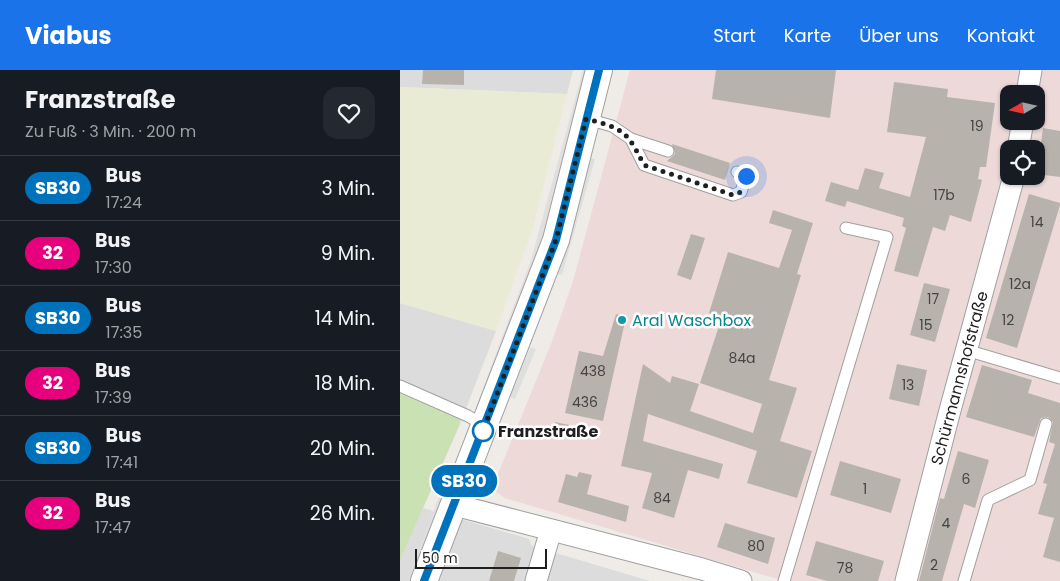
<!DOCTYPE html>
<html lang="de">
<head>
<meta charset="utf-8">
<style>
	body { margin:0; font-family:Poppins,sans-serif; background:#242831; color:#f1f3f6; height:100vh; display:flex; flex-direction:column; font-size:19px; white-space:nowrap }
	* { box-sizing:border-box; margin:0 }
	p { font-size:16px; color:#9ea1a6 }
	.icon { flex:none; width:28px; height:28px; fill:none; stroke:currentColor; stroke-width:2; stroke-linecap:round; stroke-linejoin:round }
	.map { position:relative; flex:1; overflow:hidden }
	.panel { display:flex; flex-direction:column; background:#171b24; width:400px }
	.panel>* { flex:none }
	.badge { padding:0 10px; border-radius:16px; font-size:18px; line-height:32px }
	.needle { width:32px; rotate:261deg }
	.fabs { position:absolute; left:600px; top:15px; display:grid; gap:10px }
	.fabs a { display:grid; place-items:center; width:45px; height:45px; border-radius:10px; background:#171b24; box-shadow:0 1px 4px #0004; font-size:25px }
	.scale { position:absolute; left:15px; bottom:12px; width:132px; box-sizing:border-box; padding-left:5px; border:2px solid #1f1f1f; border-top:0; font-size:14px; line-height:18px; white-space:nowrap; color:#1f1f1f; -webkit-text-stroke:4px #fff; paint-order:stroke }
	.you { position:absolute; width:25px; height:25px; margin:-12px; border:4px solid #fff; border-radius:50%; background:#1a73e8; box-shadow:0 0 0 8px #1a73e833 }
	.map>.badge { position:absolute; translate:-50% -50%; box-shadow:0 0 0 2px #fff }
	.round { display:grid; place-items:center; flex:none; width:52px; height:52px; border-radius:15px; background:#242831 }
	.head { display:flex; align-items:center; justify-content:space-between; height:85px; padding:0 25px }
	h1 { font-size:24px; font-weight:700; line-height:38px }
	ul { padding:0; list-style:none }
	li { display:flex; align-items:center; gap:15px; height:65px; padding:0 25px; border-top:1px solid #363941 }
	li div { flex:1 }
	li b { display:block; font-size:19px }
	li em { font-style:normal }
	li .badge { min-width:55px; font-weight:700; text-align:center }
	header { display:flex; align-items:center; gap:30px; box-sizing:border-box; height:70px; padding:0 25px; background:#1a73e8; color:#fff }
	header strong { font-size:24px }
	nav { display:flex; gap:28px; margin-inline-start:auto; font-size:18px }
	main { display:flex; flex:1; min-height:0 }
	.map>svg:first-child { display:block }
	.residential { fill:#dddcdc }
	.commercial { fill:#edd9d8; fill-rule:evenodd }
	.farmland { fill:#e9ebd5 }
	.grass { fill:#cae2b3 }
	.parking { fill:#dfdfdf }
	.building { fill:#b8b2ad }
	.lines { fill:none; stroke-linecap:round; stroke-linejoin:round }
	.service-casing { stroke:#a0a0a0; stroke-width:13 }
	.minor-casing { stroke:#a0a0a0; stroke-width:23 }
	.tertiary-casing { stroke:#a0a0a0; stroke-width:28 }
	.service { stroke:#fff; stroke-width:11 }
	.minor { stroke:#fff; stroke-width:21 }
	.tertiary { stroke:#fff; stroke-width:26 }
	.line-casing { stroke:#fff; stroke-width:11 }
	.line { stroke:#0072bc; stroke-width:8 }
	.walk { stroke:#1f1f1f; stroke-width:5; stroke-dasharray:0 9 }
	.culture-dot { fill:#0f9aa8; stroke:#fff; stroke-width:2 }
	.stop-dot { fill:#fff; stroke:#0072bc; stroke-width:2.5 }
	.labels { text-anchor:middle; stroke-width:5; stroke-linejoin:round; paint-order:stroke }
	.number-label { font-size:14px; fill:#454442 }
	.culture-label { font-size:16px; fill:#0d838f; stroke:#fff; text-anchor:start }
	.street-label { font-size:16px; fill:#1f1f1f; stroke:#fff }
	.stop-label { font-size:16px; font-weight:bold; fill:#1f1f1f; stroke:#fff; text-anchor:start }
</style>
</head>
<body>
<header>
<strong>Viabus</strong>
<nav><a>Start</a><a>Karte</a><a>Über uns</a><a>Kontakt</a></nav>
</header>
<main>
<section class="panel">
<div class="head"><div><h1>Franzstraße</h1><p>Zu Fuß · 3 Min. · 200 m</p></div><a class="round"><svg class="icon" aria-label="heart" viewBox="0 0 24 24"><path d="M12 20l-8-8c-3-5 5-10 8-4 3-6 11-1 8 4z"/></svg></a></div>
<ul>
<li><span class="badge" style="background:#0072bc;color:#fff">SB30</span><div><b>Bus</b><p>17:24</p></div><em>3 Min.</em></li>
<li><span class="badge" style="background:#e6007e;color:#fff">32</span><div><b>Bus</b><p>17:30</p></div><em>9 Min.</em></li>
<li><span class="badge" style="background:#0072bc;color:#fff">SB30</span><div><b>Bus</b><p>17:35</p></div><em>14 Min.</em></li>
<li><span class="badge" style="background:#e6007e;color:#fff">32</span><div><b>Bus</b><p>17:39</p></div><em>18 Min.</em></li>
<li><span class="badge" style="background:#0072bc;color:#fff">SB30</span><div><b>Bus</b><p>17:41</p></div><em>20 Min.</em></li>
<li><span class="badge" style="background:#e6007e;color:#fff">32</span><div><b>Bus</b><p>17:47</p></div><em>26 Min.</em></li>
</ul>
</section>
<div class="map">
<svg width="660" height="511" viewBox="0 0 660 511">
	<rect width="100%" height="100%" fill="#efece7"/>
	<!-- residential -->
	<g class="residential">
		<path d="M0 0H173L167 24 0 17Z"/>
		<path d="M0 233 96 261 60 354 23 438 129 469 132 476 250 511H0Z"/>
	</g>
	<!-- commercial -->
	<path class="commercial" d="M230 0H660V511H384L105 428 94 421 93 416 151 274 173 211ZM609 24H636V51H609ZM609 79H636V106H609Z"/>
	<!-- farmland -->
	<path class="farmland" d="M0 17 167 24 134 154 96 261 0 233Z"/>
	<!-- grass -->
	<path class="grass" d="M0 320 59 346 60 354 0 490Z"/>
	<!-- parking -->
	<g class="parking">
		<path d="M183 0H188L137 192 81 339 76 337 131 190Z"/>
		<path d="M188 87 195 89 162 205 155 204Z"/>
		<path d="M130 277 136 279 115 329 110 327Z"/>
		<path d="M43 416 49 418 20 495 14 493Z"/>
	</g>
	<!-- building -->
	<g class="building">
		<path d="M23 0H64V15L22 14Z"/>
		<path d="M316 0H436L430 48 312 29Z"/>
		<path d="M494 12 548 19 547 27 595 33 586 97H580L578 109 582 110 571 152 550 145 545 161 533 157 518 207 494 201 506 158 502 156 504 148 447 131 445 137 425 131 431 112 458 120 465 98 484 103 479 118 510 127 526 67 487 62Z"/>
		<path d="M643 58 660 61V107L637 104Z"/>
		<path d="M272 74 330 93 325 110 267 91 275 84Z"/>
		<path d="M629 124 660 133V135L617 278 586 268Z"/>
		<path d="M373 140 413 153 397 204 401 205 369 310 397 318 380 371 412 381 397 428 347 413 357 381 248 344 243 371 323 394 319 409 288 400 274 448 242 438 252 403 221 396 243 294 270 313 272 306 299 314 290 341 353 363 362 334 300 313 322 247 309 243 328 182 379 198 392 160 369 153Z"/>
		<path d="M291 164 305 168 291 210 277 205Z"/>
		<path d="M524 213 550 219 535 272 510 265Z"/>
		<path d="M216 244 226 247 203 351 165 343 179 281 203 286Z"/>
		<path d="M497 294 527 300 519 336 489 329Z"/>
		<path d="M582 295 632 310 628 323 660 333V492L643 487 654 448 638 444 647 414 643 413 655 374 649 372 653 352 648 347 641 348 634 367 566 347Z"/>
		<path d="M155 352 169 355 167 368 154 366Z"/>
		<path d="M558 381 589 390 575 438 564 434 542 511H519L540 428 544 429Z"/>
		<path d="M440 391 501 409 491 443 430 425Z"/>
		<path d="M179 402 192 405 187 424 229 436 226 452 158 432 166 404 177 407Z"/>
		<path d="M325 453 375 468 368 494 317 477Z"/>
		<path d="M416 471 484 491 478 511H427L406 505Z"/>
		<path d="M98 481 121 488 114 511H89Z"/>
	</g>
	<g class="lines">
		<defs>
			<g id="service">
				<path d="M187 49 212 56 231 69"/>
				<path d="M268 81 231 69 244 95 333 125 341 122 346 106 337 102"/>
				<path d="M566 280 660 308"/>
				<path d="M0 316 68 346 85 356"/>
				<path d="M384 511 487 167 446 158"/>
				<path d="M564 511 588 430 630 410 646 354"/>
			</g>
			<g id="minor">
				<path d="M627 24 631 0"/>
				<path d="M618 79 623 51"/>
				<path d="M55 435 302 499 341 511"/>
				<path d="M136 511 151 460"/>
				<path d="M506 511 549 344 614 106"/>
			</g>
			<path id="tertiary" d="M24 511 156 170 199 0"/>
		</defs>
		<!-- service casing -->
		<use href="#service" class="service-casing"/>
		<!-- minor casing -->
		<use href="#minor" class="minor-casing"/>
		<!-- tertiary casing -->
		<use href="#tertiary" class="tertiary-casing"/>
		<!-- service -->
		<use href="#service" class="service"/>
		<!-- minor -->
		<use href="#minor" class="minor"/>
		<!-- tertiary -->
		<use href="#tertiary" class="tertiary"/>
	</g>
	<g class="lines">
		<defs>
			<path id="line" d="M24 511 156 170 199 0"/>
		</defs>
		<!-- line casing -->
		<use href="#line" class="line-casing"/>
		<!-- line -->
		<use href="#line" class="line"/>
		<!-- walk -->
		<path class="walk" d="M83 361 82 363 156 170 186 49C223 58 227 61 244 95L333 125 341 122 346 106"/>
	</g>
	<!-- markers -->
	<circle class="culture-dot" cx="222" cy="250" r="5"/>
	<circle class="stop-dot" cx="83" cy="361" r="10"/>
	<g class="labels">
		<!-- number labels -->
		<g class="number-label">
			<text x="577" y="61">19</text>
			<text x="544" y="130">17b</text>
			<text x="637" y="157">14</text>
			<text x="620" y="219">12a</text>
			<text x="533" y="234">17</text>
			<text x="608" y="255">12</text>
			<text x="526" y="260">15</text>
			<text x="342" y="293">84a</text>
			<text x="193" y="306">438</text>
			<text x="508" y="320">13</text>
			<text x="185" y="337">436</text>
			<text x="566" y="414">6</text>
			<text x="465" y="424">1</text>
			<text x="262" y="433">84</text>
			<text x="546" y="458">4</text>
			<text x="356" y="481">80</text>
			<text x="534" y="500">2</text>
			<text x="445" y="503">78</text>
		</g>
		<!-- culture labels -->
		<g class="culture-label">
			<text x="232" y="256">Aral Waschbox</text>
		</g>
		<!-- street labels -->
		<g class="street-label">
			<text transform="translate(559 308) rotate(-75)" y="6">Schürmannshofstraße</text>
		</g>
		<!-- stop labels -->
		<g class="stop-label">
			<text x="98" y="367">Franzstraße</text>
		</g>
	</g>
</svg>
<div class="fabs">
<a><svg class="needle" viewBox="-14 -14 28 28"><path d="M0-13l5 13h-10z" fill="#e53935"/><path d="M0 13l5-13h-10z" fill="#9ea1a6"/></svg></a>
<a><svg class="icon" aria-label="locate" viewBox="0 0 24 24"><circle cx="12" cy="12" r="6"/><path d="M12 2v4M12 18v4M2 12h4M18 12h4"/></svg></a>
</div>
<div class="scale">50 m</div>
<div class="you" style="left:346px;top:106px"></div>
<b class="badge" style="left:64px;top:411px;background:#0072bc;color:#fff">SB30</b>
</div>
</main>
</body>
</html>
